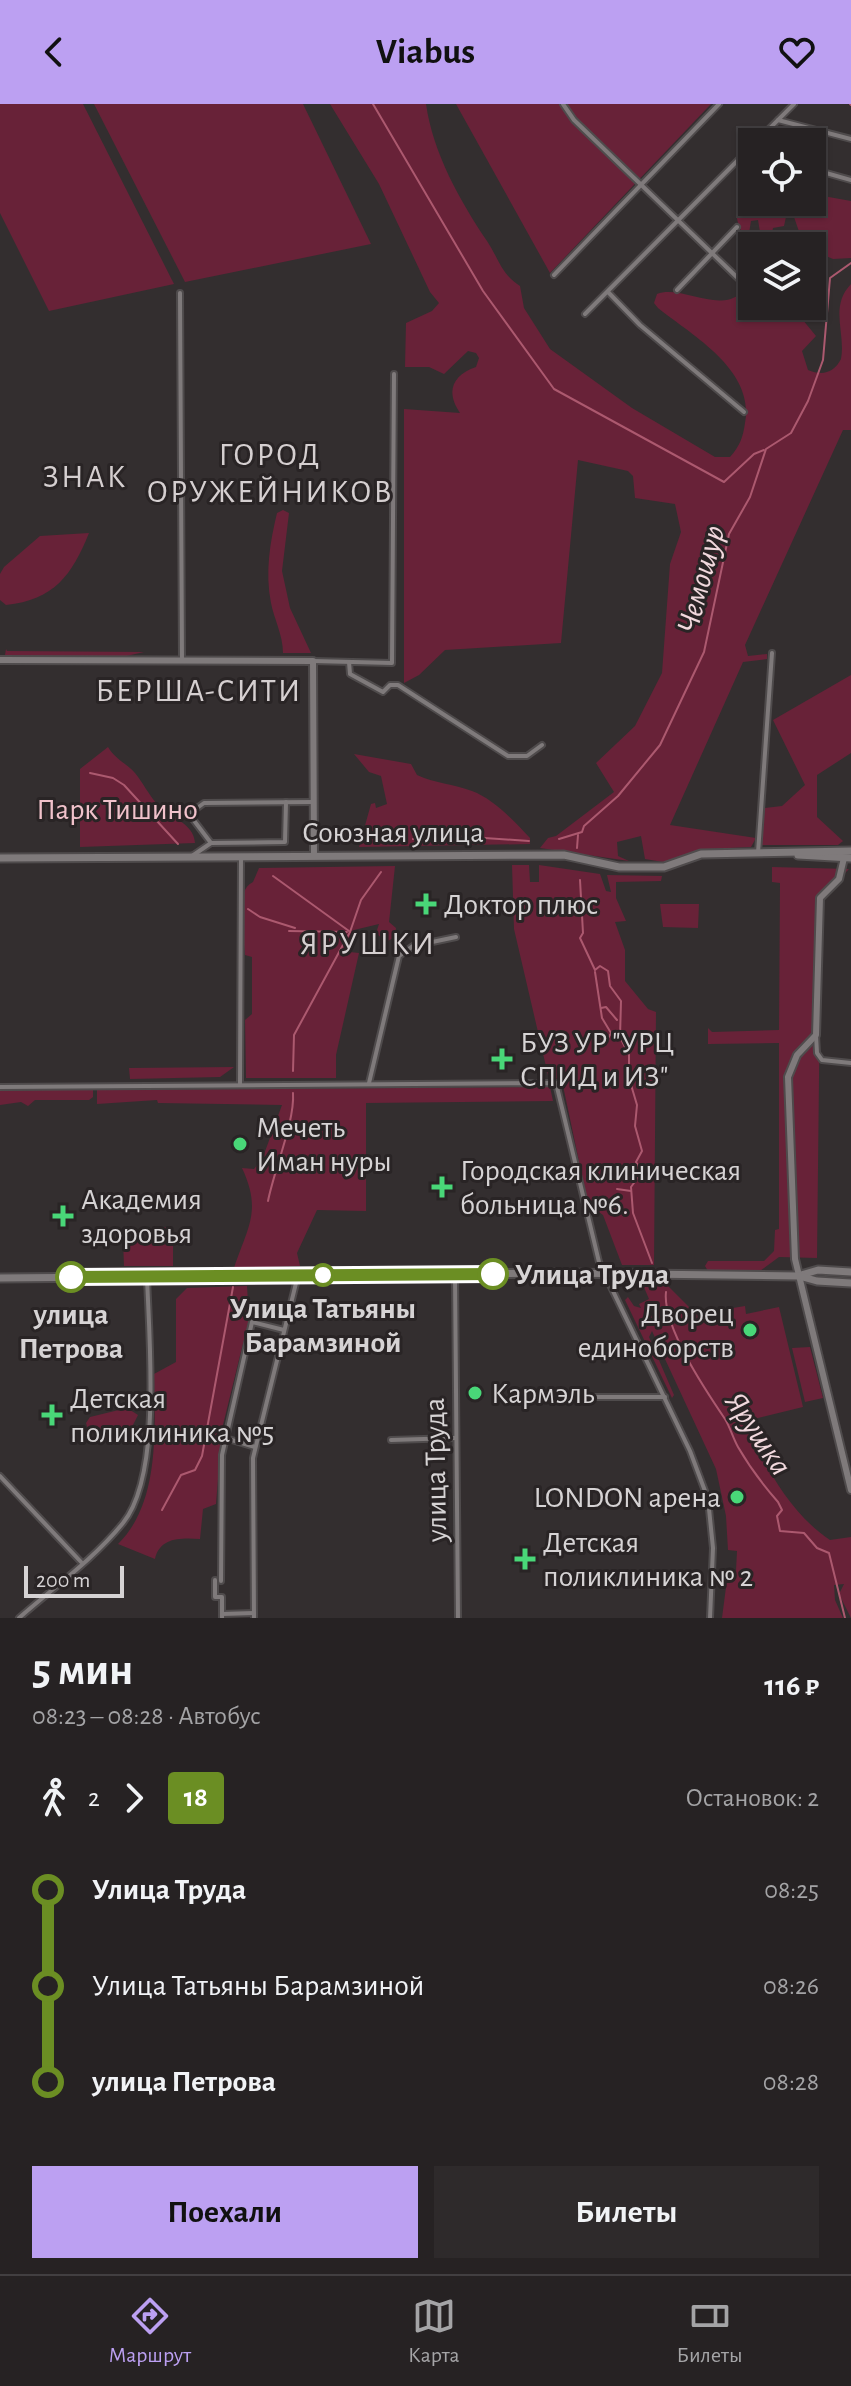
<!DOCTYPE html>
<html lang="ru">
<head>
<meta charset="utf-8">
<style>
	body { margin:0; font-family:"Alegreya Sans",sans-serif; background:#2e2a2b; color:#f1f3f6; height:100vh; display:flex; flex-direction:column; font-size:30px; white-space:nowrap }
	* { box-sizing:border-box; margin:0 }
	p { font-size:26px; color:#a4a4a6 }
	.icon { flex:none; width:44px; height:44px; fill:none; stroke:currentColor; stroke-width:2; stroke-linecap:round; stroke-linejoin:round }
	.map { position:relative; height:1514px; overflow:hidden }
	.sheet { display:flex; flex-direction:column; background:#262223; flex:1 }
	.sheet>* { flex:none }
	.badge { padding:0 16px; border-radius:6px; font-size:28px; line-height:52px }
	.controls { position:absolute; left:738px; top:24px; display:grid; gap:16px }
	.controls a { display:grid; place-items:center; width:88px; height:88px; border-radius:0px; background:#262223; box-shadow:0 2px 6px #0004,0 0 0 2px #423f41; font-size:40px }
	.scale { position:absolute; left:24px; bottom:20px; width:100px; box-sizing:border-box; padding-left:8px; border:4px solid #d6d3d4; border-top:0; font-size:22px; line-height:28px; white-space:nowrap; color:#d6d3d4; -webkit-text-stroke:6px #292425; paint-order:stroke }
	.map>.badge { position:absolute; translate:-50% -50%; box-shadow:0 0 0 4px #fff }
	.legs { display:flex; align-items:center; gap:12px; height:88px; padding:0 32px; font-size:26px }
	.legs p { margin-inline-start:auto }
	.summary { display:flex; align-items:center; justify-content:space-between; height:136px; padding:0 32px }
	h1 { font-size:44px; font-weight:700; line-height:60px }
	.primary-button { display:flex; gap:16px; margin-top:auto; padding:16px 32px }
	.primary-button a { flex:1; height:92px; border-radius:0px; background:#bca0f2; color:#111; font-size:32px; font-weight:700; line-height:92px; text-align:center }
	.primary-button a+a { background:#2e2a2b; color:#f1f3f6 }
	ul { padding:0 32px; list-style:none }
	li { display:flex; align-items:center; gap:28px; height:96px; font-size:30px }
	li i { display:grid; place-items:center; width:12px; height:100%; margin:0 10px; background:currentColor }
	li i::after { content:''; width:20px; height:20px; margin:-10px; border:6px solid; border-radius:50%; background:#262223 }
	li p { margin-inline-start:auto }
	li:first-child i { background:linear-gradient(#0000 50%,currentColor 0) }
	li:last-child i { background:linear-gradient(currentColor 50%,#0000 0) }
	header { display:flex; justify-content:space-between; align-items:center; height:104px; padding:0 32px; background:#bca0f2; color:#111; font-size:36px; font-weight:700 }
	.tab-bar { display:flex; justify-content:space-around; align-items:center; height:112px; border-top:2px solid #423f41; background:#262223; font-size:22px; color:#a4a4a6 }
	.tab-bar a { display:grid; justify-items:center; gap:4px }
	.tab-bar .active { color:#bca0f2 }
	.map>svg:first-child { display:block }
	.green { fill:#682238 }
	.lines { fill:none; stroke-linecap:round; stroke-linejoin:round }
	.stream { stroke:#ac596f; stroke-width:2 }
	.minor-casing { stroke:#4f4b4c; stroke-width:8 }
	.tertiary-casing { stroke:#4f4b4c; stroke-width:10 }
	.secondary-casing { stroke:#4f4b4c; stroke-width:11 }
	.minor { stroke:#7f7a7b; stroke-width:4 }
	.tertiary { stroke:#7f7a7b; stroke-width:6 }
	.secondary { stroke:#7f7a7b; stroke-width:7 }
	.line-1-casing { stroke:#fff; stroke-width:18 }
	.line-1 { stroke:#6b8e23; stroke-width:12 }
	.poi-dot { fill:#49d778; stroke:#292425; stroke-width:3 }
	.stop-1-dot { fill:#fff; stroke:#6b8e23; stroke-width:4 }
	.labels { text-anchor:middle; stroke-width:6; stroke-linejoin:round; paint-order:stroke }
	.park-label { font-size:30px; fill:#f1c2cb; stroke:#292425 }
	.street-label { font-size:30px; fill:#d6d3d4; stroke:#292425 }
	.poi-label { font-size:30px; fill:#d6d3d4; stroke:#292425; text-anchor:start }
	.stop-label { font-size:30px; font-weight:bold; fill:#d6d3d4; stroke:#292425 }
	.neighbourhood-label { font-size:32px; letter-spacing:2px; fill:#d5cfd0; stroke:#292425 }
	.water-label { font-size:32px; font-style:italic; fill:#f1d8dd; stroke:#292425 }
</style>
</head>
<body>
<header><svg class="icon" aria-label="back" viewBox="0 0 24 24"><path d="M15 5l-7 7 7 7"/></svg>Viabus<svg class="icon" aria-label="heart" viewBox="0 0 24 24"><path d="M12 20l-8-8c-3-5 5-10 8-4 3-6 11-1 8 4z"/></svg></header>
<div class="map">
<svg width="851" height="1514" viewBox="0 0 851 1514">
	<rect width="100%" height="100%" fill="#332e2f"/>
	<!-- green -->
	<g class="green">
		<path d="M0 0H83L174 180 49 207 0 109Z"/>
		<path d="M94 0H303L371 140 185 178Z"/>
		<path d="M330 0H426C433 49 460 97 487 137 499 155 501 170 520 182L524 204 550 245 632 304 715 353H730C740 342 743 333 745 319 755 266 693 232 658 204L654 199 657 190C686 179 733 222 752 171V202H796L798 210 816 232 802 247 808 266C822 272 834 269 841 255 846 229 829 203 851 180V326H843L745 541 748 552 767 550V555L743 558 670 721 756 734 751 743 709 745 663 758 645 755 641 732 617 738 618 752 629 757 540 744 548 734 556 732 614 688 596 659 635 622 662 569 670 460 681 428 675 400 635 394 633 372 628 367 578 356 561 539 445 546 419 571 404 579V305L460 309C445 287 453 271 476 263L479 254 476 249 468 247 444 270 429 263H405L406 219 432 207 439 199 430 188 379 80Z"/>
		<path d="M456 0H711L550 169Z"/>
		<path d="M752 76V98H776L786 113 784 122 773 124 772 129 789 136 792 142H754L760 128 758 116 751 117 749 129H742C732 108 734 91 752 76Z"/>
		<path d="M812 90 851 97V154L833 155 812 146V142H804L794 113 778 98H812Z"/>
		<path d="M283 406 289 409 282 467 290 504 311 549H283C283 531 274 515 271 499 265 468 270 438 277 409Z"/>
		<path d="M89 429C72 471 54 496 6 501L0 496V470L4 463 40 432Z"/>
		<path d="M6 545 7 547 144 548 122 553 21 552 5 551Z"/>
		<path d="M851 571V649L817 671V713L843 737 838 741H760L765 704 782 702 805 681 773 616Z"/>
		<path d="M108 643C115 655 126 659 135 669 143 679 149 691 157 700 169 713 194 719 195 739L80 743V665Z"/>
		<path d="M354 650 411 660 417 671C434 679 454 680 472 687 494 695 515 718 530 734V740L359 743 371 700 375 699 376 704 387 700 381 672 369 668Z"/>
		<path d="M512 761H529L530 778H539V761L600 770 606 787 611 788 607 771 662 772 661 777 616 778V794L626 817 615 818 625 846V877L648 905 656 908 654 1161H622L603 1111 588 1100 562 977 548 971 514 825Z"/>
		<path d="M395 762 389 818 396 824 395 833 386 838 376 829 379 820 354 826 350 848 359 849 336 951V974H246L245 916 252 910V853L245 851C244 832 233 787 253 778L259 764Z"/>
		<path d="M772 763 849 765 821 794 817 1154 779 1153 760 1167H708L705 1162 708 1157H764L774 1147 775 1126 779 1125V939L708 940V924L712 928 779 926 780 779 772 778Z"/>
		<path d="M660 800H699L698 824 663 823Z"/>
		<path d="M234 963 220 973 130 975 129 964Z"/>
		<path d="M550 983 553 997 366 999V1107L317 1106 297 1149 300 1162 234 1164C248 1122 262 1107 242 1064L254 1065 263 1053 282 1001 158 999 157 996 97 1000V986Z"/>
		<path d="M93 985V993L89 996H35L28 1002 21 998 0 1001V987Z"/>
		<path d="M155 1123H173V1162H124L123 1136H154Z"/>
		<path d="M665 1179 698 1212 699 1219 722 1215 733 1204 745 1202 746 1210 779 1203 803 1303 742 1318C768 1363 786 1406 830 1436L851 1433V1514L839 1490 844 1480 834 1481 835 1496 843 1514H722L728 1468 736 1467 737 1447 728 1446 726 1412 716 1365 652 1227 649 1233 674 1291 672 1294 625 1196 628 1193 634 1202 641 1204 639 1200 649 1195 643 1181Z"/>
		<path d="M247 1182 249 1215 222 1325 216 1400 203 1405 200 1435C181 1434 160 1433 155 1455L118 1440C160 1399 155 1325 154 1270L176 1258V1195L187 1184Z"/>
		<path d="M810 1243 823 1294 805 1298 792 1244Z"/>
		<path d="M127 1304 138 1311 132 1323 96 1330 88 1326 86 1319 90 1313Z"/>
	</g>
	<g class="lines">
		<!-- stream -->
		<g class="stream">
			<path d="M373 0 483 187 554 285 724 378 754 350 764 346"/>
			<path d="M850 0 851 1"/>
			<path d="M90 669 113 674 124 681 178 740"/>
			<path d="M413 735 441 731 529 737"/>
			<path d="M559 735 582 728 584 722 618 692 660 641 704 548 729 430 750 393 766 345 791 329 808 297 823 256 830 174 851 159"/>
			<path d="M577 744 578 731"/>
			<path d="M273 772 349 827"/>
			<path d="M580 776 583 829 580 834 595 866 600 862 608 867 610 882 621 897 620 933 629 951V974L637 1001 635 1022 642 1047 636 1058 642 1068 631 1083 633 1109 652 1159"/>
			<path d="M248 805 260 813 295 824"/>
			<path d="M289 827 347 828"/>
			<path d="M595 868 602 914 611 929 605 940 597 944"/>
			<path d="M601 904 606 903 617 916"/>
			<path d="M293 967 294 931 350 828 361 796 381 768"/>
			<path d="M617 1085 631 1087"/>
			<path d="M268 1097C274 1066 295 1017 293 989"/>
			<path d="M666 1188C662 1222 706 1287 725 1315 730 1323 733 1334 738 1343 749 1362 763 1381 778 1398L782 1406 777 1412 780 1427 804 1429 817 1444 829 1449 845 1514"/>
			<path d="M162 1406 181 1371 195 1366 202 1352 233 1183"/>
		</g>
		<defs>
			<g id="minor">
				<path d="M563 0 574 16 744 180"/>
				<path d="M778 16 851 35"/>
				<path d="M756 38 794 0"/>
				<path d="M812 65 851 76"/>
				<path d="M554 171 719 0"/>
				<path d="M677 186 737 123"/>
				<path d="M608 188 640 221 744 308"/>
				<path d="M180 189 182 557"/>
				<path d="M585 210 752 42"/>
				<path d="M313 557 392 559 394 270"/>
				<path d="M349 558 350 570 383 588 390 581H398L508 652H527L542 641"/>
				<path d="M211 739 189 710 204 699 314 698"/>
				<path d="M758 749 772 549"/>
				<path d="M192 752 211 739 285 738 286 698"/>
				<path d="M816 931 817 949 822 956 851 959"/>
				<path d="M369 979 399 852 413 842 456 833"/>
				<path d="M240 980 241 753"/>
				<path d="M0 983 556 979 599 1158 690 1347 708 1395 713 1444 710 1514"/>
				<path d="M455 1170 458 1514"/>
				<path d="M568 1293H665"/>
				<path d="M225 1334 255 1343"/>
				<path d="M391 1336 456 1334"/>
				<path d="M0 1372 82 1459"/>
				<path d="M215 1476V1493H222V1510"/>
				<path d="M221 1477 222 1351 252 1218 284 1226"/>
				<path d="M19 1514C53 1484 94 1455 123 1419 162 1371 149 1235 147 1173"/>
				<path d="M222 1514V1510L254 1509"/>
				<path d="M254 1514 253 1354 298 1171"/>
			</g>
			<g id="tertiary">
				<path d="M0 556 313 557 314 752"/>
				<path d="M844 754 839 775 820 794 816 931 797 951 788 973 795 1155 851 1386"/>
			</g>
			<g id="secondary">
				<path d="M798 751 851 754"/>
				<path d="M0 754 564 751 619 763H664L701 750 851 747"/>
				<path d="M801 1171 818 1166 851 1168"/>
				<path d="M0 1174 561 1169 799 1172 817 1177 851 1179"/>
			</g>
		</defs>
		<!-- minor casing -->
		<use href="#minor" class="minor-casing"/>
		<!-- tertiary casing -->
		<use href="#tertiary" class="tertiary-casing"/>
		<!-- secondary casing -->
		<use href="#secondary" class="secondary-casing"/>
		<!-- minor -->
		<use href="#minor" class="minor"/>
		<!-- tertiary -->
		<use href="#tertiary" class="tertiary"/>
		<!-- secondary -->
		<use href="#secondary" class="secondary"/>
	</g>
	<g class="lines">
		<defs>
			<path id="line-1" d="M71 1173 493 1170"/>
		</defs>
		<!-- line-1 casing -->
		<use href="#line-1" class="line-1-casing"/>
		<!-- line-1 -->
		<use href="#line-1" class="line-1"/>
	</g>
	<!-- markers -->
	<g class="poi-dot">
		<path d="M422 788h8v8h8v8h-8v8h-8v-8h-8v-8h8z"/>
		<path d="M498 943h8v8h8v8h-8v8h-8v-8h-8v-8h8z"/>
		<circle cx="240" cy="1040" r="8"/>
		<path d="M438 1071h8v8h8v8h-8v8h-8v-8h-8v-8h8z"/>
		<path d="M59 1100h8v8h8v8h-8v8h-8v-8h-8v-8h8z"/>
		<circle cx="750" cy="1226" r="8"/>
		<circle cx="475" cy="1289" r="8"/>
		<path d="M48 1299h8v8h8v8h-8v8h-8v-8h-8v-8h8z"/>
		<circle cx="737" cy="1393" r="8"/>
		<path d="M521 1443h8v8h8v8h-8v8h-8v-8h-8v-8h8z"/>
	</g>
	<g class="stop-1-dot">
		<circle cx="493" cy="1170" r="14"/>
		<circle cx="323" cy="1171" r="10"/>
		<circle cx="71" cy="1173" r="14"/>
	</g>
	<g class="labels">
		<!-- park labels -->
		<g class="park-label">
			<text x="117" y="715">Парк Тишино</text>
		</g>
		<!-- street labels -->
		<g class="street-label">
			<text x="393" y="738">Союзная улица</text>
			<text transform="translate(435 1366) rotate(-91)" y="10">улица Труда</text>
		</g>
		<!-- poi labels -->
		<g class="poi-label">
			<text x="444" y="810">Доктор плюс</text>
			<text x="520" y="948">БУЗ УР "УРЦ<tspan x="520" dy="34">СПИД и ИЗ"</tspan></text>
			<text x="256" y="1033">Мечеть<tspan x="256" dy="34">Иман нуры</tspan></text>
			<text x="460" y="1076">Городская клиническая<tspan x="460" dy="34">больница №6.</tspan></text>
			<text x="81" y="1105">Академия<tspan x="81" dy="34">здоровья</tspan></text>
			<text x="734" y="1219" text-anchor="end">Дворец<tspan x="734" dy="34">единоборств</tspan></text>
			<text x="491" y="1299">Кармэль</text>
			<text x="70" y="1304">Детская<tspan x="70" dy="34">поликлиника №5</tspan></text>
			<text x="721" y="1403" text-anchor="end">LONDON арена</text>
			<text x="543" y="1448">Детская<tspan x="543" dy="34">поликлиника № 2</tspan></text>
		</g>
		<!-- stop labels -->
		<g class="stop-label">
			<text x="515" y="1180" text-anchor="start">Улица Труда</text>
			<text x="323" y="1214">Улица Татьяны<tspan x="323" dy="34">Барамзиной</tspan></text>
			<text x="71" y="1220">улица<tspan x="71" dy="34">Петрова</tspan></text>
		</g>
		<!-- neighbourhood labels -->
		<g class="neighbourhood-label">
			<text x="270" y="361">ГОРОД<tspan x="270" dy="37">ОРУЖЕЙНИКОВ</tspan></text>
			<text x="85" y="383">ЗНАК</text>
			<text x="199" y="597">БЕРША-СИТИ</text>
			<text x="368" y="850">ЯРУШКИ</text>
		</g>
		<!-- water labels -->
		<g class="water-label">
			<text transform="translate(700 475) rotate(-75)" y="11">Чемошур</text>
			<text transform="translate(759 1329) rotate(56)" y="11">Ярушка</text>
		</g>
	</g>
</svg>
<div class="controls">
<a><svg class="icon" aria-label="locate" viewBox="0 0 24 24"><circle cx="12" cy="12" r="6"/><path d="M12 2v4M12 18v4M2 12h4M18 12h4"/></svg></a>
<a><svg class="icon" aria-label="layers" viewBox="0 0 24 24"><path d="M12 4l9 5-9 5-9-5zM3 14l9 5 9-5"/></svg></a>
</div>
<div class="scale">200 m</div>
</div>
<section class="sheet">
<div class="summary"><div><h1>5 мин</h1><p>08:23 – 08:28 · Автобус</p></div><b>116 ₽</b></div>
<div class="legs"><svg class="icon" aria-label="walk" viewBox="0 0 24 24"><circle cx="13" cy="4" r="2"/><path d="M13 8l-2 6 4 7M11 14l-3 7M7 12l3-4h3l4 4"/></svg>2<svg class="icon" aria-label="forward" viewBox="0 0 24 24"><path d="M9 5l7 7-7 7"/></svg><b class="badge" style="background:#6b8e23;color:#fff">18</b><p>Остановок: 2</p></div>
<ul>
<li><i style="color:#6b8e23"></i><b>Улица Труда</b><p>08:25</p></li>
<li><i style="color:#6b8e23"></i><span>Улица Татьяны Барамзиной</span><p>08:26</p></li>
<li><i style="color:#6b8e23"></i><b>улица Петрова</b><p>08:28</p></li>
</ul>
<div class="primary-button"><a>Поехали</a><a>Билеты</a></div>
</section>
<nav class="tab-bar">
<a class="active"><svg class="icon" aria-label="directions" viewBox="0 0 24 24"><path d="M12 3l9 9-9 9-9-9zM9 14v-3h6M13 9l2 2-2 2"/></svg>Маршрут</a>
<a><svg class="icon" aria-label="map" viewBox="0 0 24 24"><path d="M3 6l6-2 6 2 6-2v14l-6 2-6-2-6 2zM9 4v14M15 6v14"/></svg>Карта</a>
<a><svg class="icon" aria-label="tickets" viewBox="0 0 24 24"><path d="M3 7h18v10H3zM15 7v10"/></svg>Билеты</a>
</nav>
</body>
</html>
